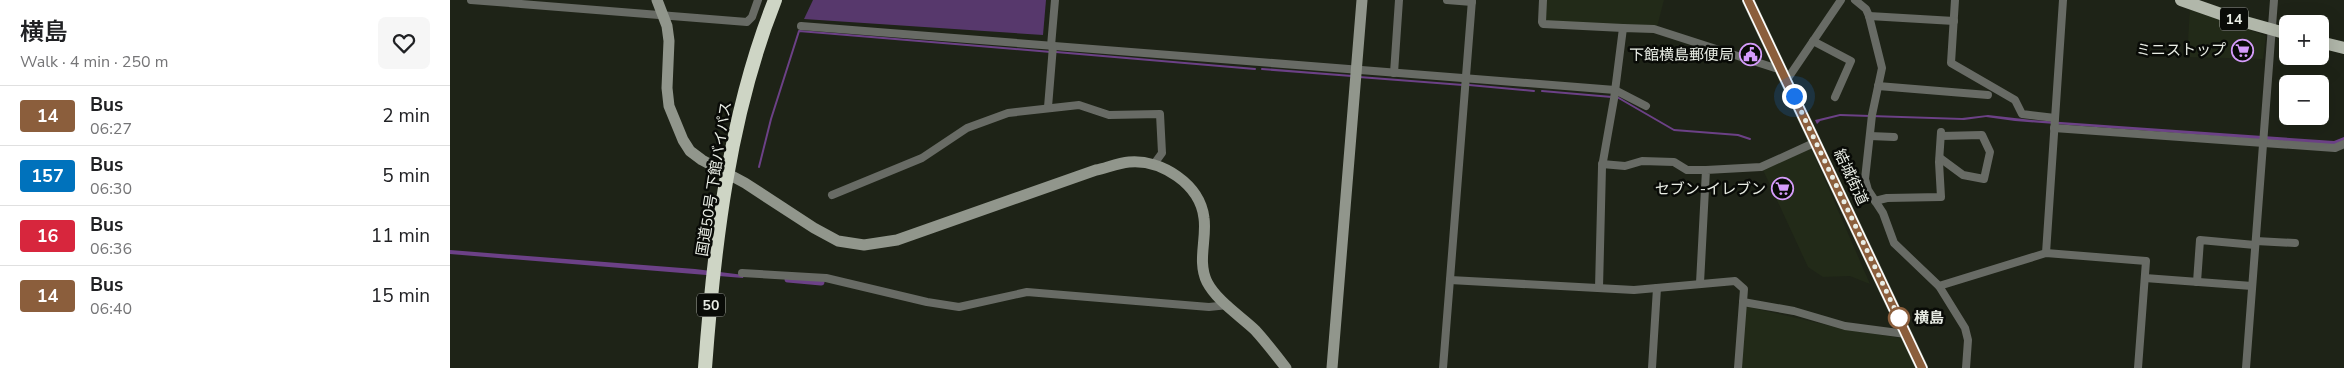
<!DOCTYPE html>
<html lang="en">
<head>
<meta charset="utf-8">
<style>
	body { margin:0; font-family:"Nunito Sans","Noto Sans JP",sans-serif; background:#f6f6f6; color:#202124; height:100vh; display:flex; flex-direction:column; font-size:19px; white-space:nowrap }
	* { box-sizing:border-box; margin:0 }
	p { font-size:16px; color:#757577 }
	.icon { flex:none; width:28px; height:28px; fill:none; stroke:currentColor; stroke-width:2; stroke-linecap:round; stroke-linejoin:round }
	.map { position:relative; flex:1; overflow:hidden }
	.side { display:flex; flex-direction:column; background:#fff; width:450px }
	.side>* { flex:none }
	.badge { padding:0 10px; border-radius:4px; font-size:18px; line-height:32px }
	.controls { position:absolute; left:1829px; top:15px; display:grid; gap:10px }
	.controls a { display:grid; place-items:center; width:50px; height:50px; border-radius:8px; background:#fff; box-shadow:0 5px 20px #0002; font-size:25px }
	.you { position:absolute; width:25px; height:25px; margin:-12px; border:4px solid #fff; border-radius:50%; background:#1a73e8; box-shadow:0 0 0 8px #1a73e833 }
	.map>.badge { position:absolute; translate:-50% -50%; box-shadow:0 0 0 2px #fff }
	.round { display:grid; place-items:center; flex:none; width:52px; height:52px; border-radius:8px; background:#f6f6f6 }
	.overview { display:flex; align-items:center; justify-content:space-between; height:85px; padding:0 20px }
	h1 { font-size:24px; font-weight:600; line-height:38px }
	ul { padding:0; list-style:none }
	li { display:flex; align-items:center; gap:15px; height:60px; padding:0 20px; border-top:1px solid #e0e0e0 }
	li div { flex:1 }
	li b { display:block; font-size:19px }
	li em { font-style:normal }
	li .badge { min-width:55px; font-weight:700; text-align:center }
	main { display:flex; flex:1; min-height:0 }
	.map>svg:first-child { display:block }
	.built { fill:#222a18 }
	.green { fill:#57386c }
	.water { fill:#6c4187 }
	.lines { fill:none; stroke-linecap:round; stroke-linejoin:round }
	.stream { stroke:#6c4187; stroke-width:2 }
	.canal { stroke:#6c4187; stroke-width:7 }
	.street { stroke:#686b65; stroke-width:8 }
	.secondary { stroke:#91968c; stroke-width:11 }
	.primary { stroke:#b1b7aa; stroke-width:12 }
	.highway { stroke:#ced5c5; stroke-width:14 }
	.line-casing { stroke:#fff; stroke-width:11 }
	.line { stroke:#8b5e3c; stroke-width:8 }
	.walk { stroke:#e9ede5; stroke-width:5; stroke-dasharray:0 9 }
	.stop-dot { fill:#fff; stroke:#8b5e3c; stroke-width:2.5 }
	.labels { text-anchor:middle; stroke-width:5; stroke-linejoin:round; paint-order:stroke }
	.shield { fill:#090b07; stroke:#a6a9a2; stroke-width:1 }
	.shield-label { font-size:14px; font-weight:bold; fill:#e9ede5 }
	.poi-label { font-size:15px; fill:#e9ede5; stroke:#090b07; text-anchor:end }
	.street-label { font-size:15px; fill:#e9ede5; stroke:#090b07 }
	.stop-label { font-size:15px; font-weight:bold; fill:#e9ede5; stroke:#090b07; text-anchor:start }
</style>
</head>
<body>
<main>
<section class="side">
<div class="overview"><div><h1>横島</h1><p>Walk · 4 min · 250 m</p></div><a class="round"><svg class="icon" aria-label="heart" viewBox="0 0 24 24"><path d="M12 20l-8-8c-3-5 5-10 8-4 3-6 11-1 8 4z"/></svg></a></div>
<ul>
<li><span class="badge" style="background:#8b5e3c;color:#fff">14</span><div><b>Bus</b><p>06:27</p></div><em>2 min</em></li>
<li><span class="badge" style="background:#0072bc;color:#fff">157</span><div><b>Bus</b><p>06:30</p></div><em>5 min</em></li>
<li><span class="badge" style="background:#d7263d;color:#fff">16</span><div><b>Bus</b><p>06:36</p></div><em>11 min</em></li>
<li><span class="badge" style="background:#8b5e3c;color:#fff">14</span><div><b>Bus</b><p>06:40</p></div><em>15 min</em></li>
</ul>
</section>
<div class="map">
<svg width="1894" height="368" viewBox="0 0 1894 368">
	<rect width="100%" height="100%" fill="#1e2317"/>
	<!-- built -->
	<g class="built">
		<path d="M1096 0H1214L1207 27 1094 23Z"/>
		<path d="M1740 8 1816 36 1813 59 1737 57Z"/>
		<path d="M1361 148 1420 284 1400 276 1373 277 1358 267 1313 170Z"/>
		<path d="M1295 306 1394 329 1451 338 1465 368H1290Z"/>
	</g>
	<!-- green -->
	<path class="green" d="M363 0H596L593 35 354 19Z"/>
	<!-- water -->
	<g class="water">
		<path d="M1390 114 1512 118 1538 115 1582 120 1884 141 1894 137V140L1884 145 1565 121 1536 117 1514 120 1390 116 1370 121 1367 124 1365 120Z"/>
		<path d="M0 250 245 269 294 275 293 278 0 254Z"/>
	</g>
	<g class="lines">
		<!-- stream -->
		<g class="stream">
			<path d="M606 52 805 69"/>
			<path d="M812 69 902 76"/>
			<path d="M909 77 1013 85"/>
			<path d="M1019 85 1084 91"/>
			<path d="M1092 91 1162 97"/>
			<path d="M1167 97 1224 130 1288 135 1300 139"/>
			<path d="M309 167 321 119 349 31 601 52"/>
		</g>
		<!-- canal -->
		<path class="canal" d="M338 279 371 282"/>
		<!-- street -->
		<g class="street">
			<path d="M21 0 297 22 302 17 308 0"/>
			<path d="M997 0 1022 2"/>
			<path d="M1093 0 1092 22 1093 24 1173 28"/>
			<path d="M1405 0 1416 9 1419 16 1432 68 1422 115 1415 179 1418 190 1433 213 1444 243 1489 286 1515 328 1518 340 1516 368"/>
			<path d="M1505 0 1501 63 1565 100 1572 114 1605 118"/>
			<path d="M1419 16 1504 21"/>
			<path d="M351 26 1165 90 1196 106"/>
			<path d="M1363 41 1401 61 1385 97"/>
			<path d="M601 46 605 0"/>
			<path d="M944 73 949 0"/>
			<path d="M1336 81 1391 0"/>
			<path d="M1428 86 1538 95"/>
			<path d="M598 107 603 46"/>
			<path d="M1604 128 1885 148 1894 144"/>
			<path d="M1420 136 1444 137"/>
			<path d="M1490 158 1513 175 1534 179 1540 152 1532 135 1491 136"/>
			<path d="M1152 164 1175 166 1192 161 1224 162 1237 170H1256"/>
			<path d="M382 195 472 158 517 128 558 113 629 105 659 115 710 114 712 153 704 164"/>
			<path d="M1425 201 1437 198 1491 197 1489 162 1491 132"/>
			<path d="M1806 241 1845 243"/>
			<path d="M1596 253 1613 0"/>
			<path d="M292 273 376 278 477 302 509 307 577 292 759 307 778 305"/>
			<path d="M1695 278 1802 286"/>
			<path d="M1000 280 1184 290 1285 281 1294 289 1288 368"/>
			<path d="M1747 282 1750 240 1805 245"/>
			<path d="M1250 283 1256 170 1311 167 1366 142"/>
			<path d="M1489 286 1596 253 1696 261 1688 368"/>
			<path d="M1149 288 1152 167 1164 99 1173 28 1204 29 1325 68 1330 67"/>
			<path d="M1293 302 1344 311 1395 326 1456 334"/>
			<path d="M993 368 1022 0"/>
			<path d="M1202 368 1207 288"/>
			<path d="M1796 368 1824 0"/>
		</g>
		<!-- secondary -->
		<g class="secondary">
			<path d="M207 0 217 26 219 41 217 88 219 106 233 140 240 151 252 160 295 183 364 228 388 241 414 245 447 240 646 170C656 168 668 163 679 162 711 159 750 184 754 218 757 239 747 261 757 282 767 301 789 315 805 330 816 342 826 355 836 368"/>
			<path d="M882 368 912 0"/>
		</g>
		<!-- primary -->
		<g class="primary">
			<path d="M1298 0 1472 368"/>
			<path d="M1731 0 1788 20 1838 34"/>
			<path d="M1870 42 1894 48"/>
		</g>
		<!-- highway -->
		<path class="highway" d="M255 368C264 245 279 115 325 0"/>
	</g>
	<g class="lines">
		<defs>
			<path id="line" d="M1298 0 1472 368"/>
		</defs>
		<!-- line casing -->
		<use href="#line" class="line-casing"/>
		<!-- line -->
		<use href="#line" class="line"/>
		<!-- walk -->
		<path class="walk" d="M1344 96 1449 318"/>
	</g>
	<!-- icons -->
	<defs>
		<symbol id="supermarket-ring" viewBox="-11 -11 22 22"><circle r="9.5" fill="#090b07" stroke="#d59cfb" stroke-width="1.5"/><path d="M-6-5.5h2.5l.6 2H6L4.5 2H-2.5L-4.4-4H-6ZM-1.5 3.2a1.3 1.3 0 1 0 .1 0ZM3 3.2a1.3 1.3 0 1 0 .1 0Z" fill="#d59cfb"/></symbol>
		<symbol id="civic-ring" viewBox="-11 -11 22 22"><circle r="9.5" fill="#090b07" stroke="#d59cfb" stroke-width="1.5"/><path d="M-.6-6.5H3V-4.5H.6V-3L4-1V1h2V6H-6V1h2V-1L-.6-3ZM-1.2 2.5V6h2.4V2.5Z" fill="#d59cfb"/></symbol>
	</defs>
	<g fill-rule="evenodd">
		<use href="#supermarket-ring" x="1780" y="38" width="25" height="25"/>
		<use href="#civic-ring" x="1288" y="42" width="25" height="25"/>
		<use href="#supermarket-ring" x="1320" y="176" width="25" height="25"/>
	</g>
	<!-- markers -->
	<circle class="stop-dot" cx="1449" cy="318" r="10"/>
	<g class="labels">
		<!-- shield labels -->
		<g class="shield">
			<rect x="1770" y="7.5" width="28" height="23" rx="4"/>
			<rect x="247" y="293.5" width="28" height="23" rx="4"/>
		</g>
		<g class="shield-label">
			<text x="1784" y="24">14</text>
			<text x="261" y="310">50</text>
		</g>
		<!-- poi labels -->
		<g class="poi-label">
			<text x="1776" y="55">ミニストップ</text>
			<text x="1284" y="60">下館横島郵便局</text>
			<text x="1316" y="194">セブン-イレブン</text>
		</g>
		<!-- street labels -->
		<g class="street-label">
			<text transform="translate(1401 177) rotate(65)" y="5">結城街道</text>
			<text transform="translate(264 179) rotate(-81)" y="5">国道50号 下館バイパス</text>
		</g>
		<!-- stop labels -->
		<g class="stop-label">
			<text x="1464" y="323">横島</text>
		</g>
	</g>
</svg>
<div class="controls">
<a>+</a>
<a>−</a>
</div>
<div class="you" style="left:1344px;top:96px"></div>
</div>
</main>
</body>
</html>
